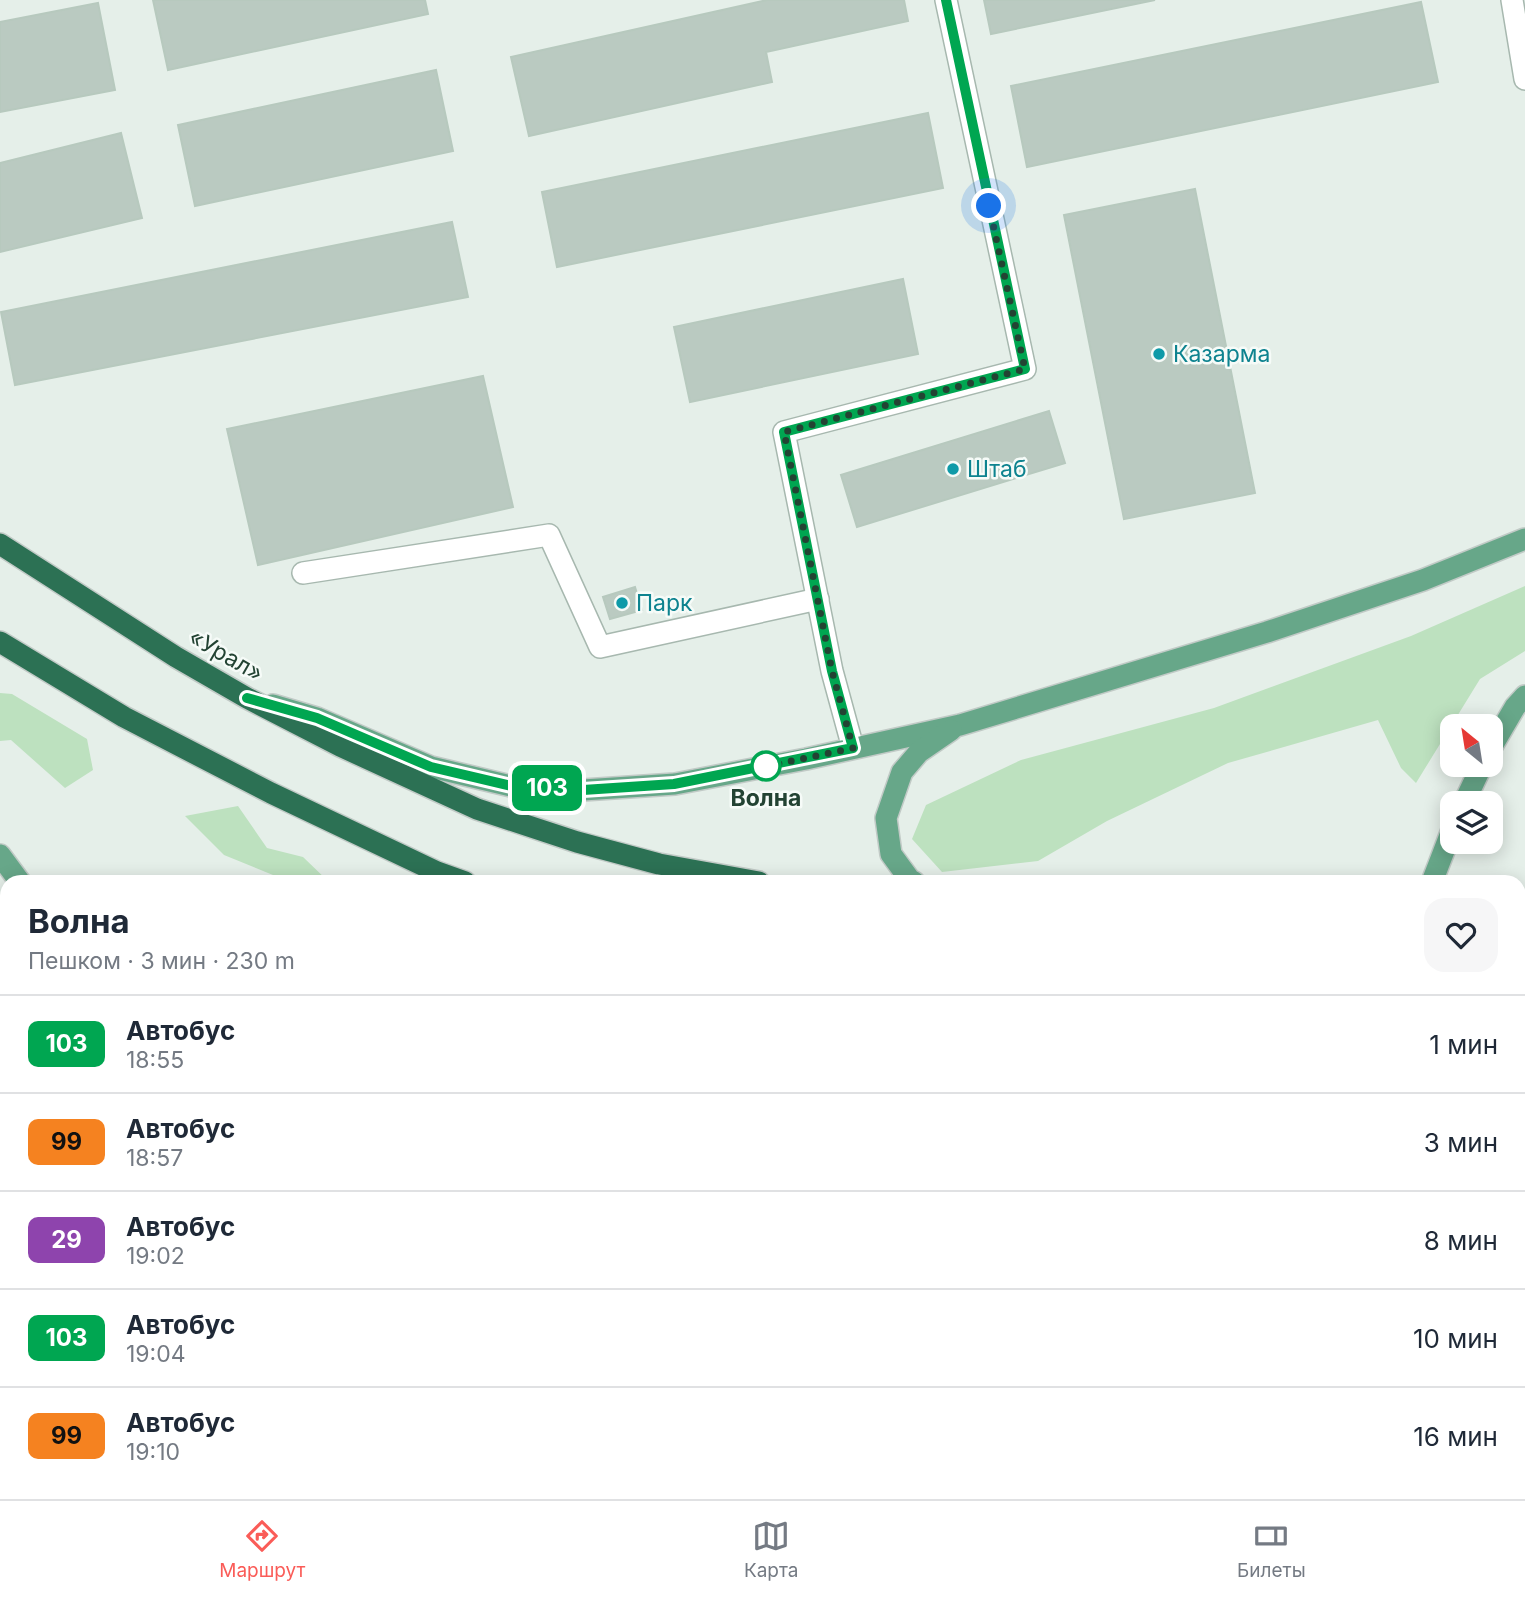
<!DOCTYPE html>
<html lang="ru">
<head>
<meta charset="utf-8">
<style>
	body { margin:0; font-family:Inter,sans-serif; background:#f6f6f7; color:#1f2937; height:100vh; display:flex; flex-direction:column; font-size:26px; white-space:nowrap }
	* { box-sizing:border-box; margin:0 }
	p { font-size:23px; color:#747a83 }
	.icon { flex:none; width:38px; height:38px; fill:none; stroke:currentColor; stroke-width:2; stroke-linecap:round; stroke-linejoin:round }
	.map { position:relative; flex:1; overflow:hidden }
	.details { position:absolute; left:0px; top:875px; width:1526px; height:625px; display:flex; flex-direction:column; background:#fff; border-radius:21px 21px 0 0; box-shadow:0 4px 18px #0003 }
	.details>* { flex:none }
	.badge { padding:0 14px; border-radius:10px; font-size:24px; line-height:46px }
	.needle { width:46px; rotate:330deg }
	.controls { position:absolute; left:1440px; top:714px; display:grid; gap:14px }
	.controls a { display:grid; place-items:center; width:63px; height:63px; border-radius:14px; background:#fff; box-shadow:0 4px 18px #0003; font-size:35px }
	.you { position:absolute; width:35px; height:35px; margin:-18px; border:5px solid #fff; border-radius:50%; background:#1a73e8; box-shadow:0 0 0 10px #1a73e833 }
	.map>.badge { position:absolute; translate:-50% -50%; box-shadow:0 0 0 4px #fff }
	.round { display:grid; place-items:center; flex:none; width:74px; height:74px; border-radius:21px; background:#f6f6f7 }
	.head { display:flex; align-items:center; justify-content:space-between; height:119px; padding:0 28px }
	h1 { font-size:33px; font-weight:700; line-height:52px }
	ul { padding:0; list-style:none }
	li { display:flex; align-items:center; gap:21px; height:98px; padding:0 28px; border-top:2px solid #e0e1e3 }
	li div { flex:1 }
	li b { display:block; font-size:26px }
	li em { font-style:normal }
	li .badge { min-width:77px; font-weight:700; text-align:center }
	.tabs { display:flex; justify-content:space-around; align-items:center; height:98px; border-top:2px solid #e0e1e3; background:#fff; font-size:19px; color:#747a83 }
	.tabs a { display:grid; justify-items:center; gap:4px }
	.tabs .active { color:#fa5c58 }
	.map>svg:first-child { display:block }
	.green { fill:#bde1bf }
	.building { fill:#bacac1; stroke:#b7c9be; stroke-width:2 }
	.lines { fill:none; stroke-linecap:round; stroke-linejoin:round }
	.minor-casing { stroke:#a7b8af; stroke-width:24 }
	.major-casing { stroke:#c1cac6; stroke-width:24 }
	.highway-casing { stroke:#c1cac6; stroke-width:24 }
	.minor { stroke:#fff; stroke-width:21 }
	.major { stroke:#67a789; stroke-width:21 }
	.highway { stroke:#2c7154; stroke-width:21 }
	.line-casing { stroke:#fff; stroke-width:16 }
	.line { stroke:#00a651; stroke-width:10 }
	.walk { stroke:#234333; stroke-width:7; stroke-dasharray:0 12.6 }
	.culture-dot { fill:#0f9aa8; stroke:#f6fbf8; stroke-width:2.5 }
	.stop-dot { fill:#fff; stroke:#00a651; stroke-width:3.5 }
	.labels { text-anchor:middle; stroke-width:5; stroke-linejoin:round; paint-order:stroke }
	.culture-label { font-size:23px; fill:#0d838f; stroke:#f6fbf8; text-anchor:start }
	.street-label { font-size:23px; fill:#234333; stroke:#f6fbf8 }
	.stop-label { font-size:23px; font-weight:bold; fill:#234333; stroke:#f6fbf8 }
</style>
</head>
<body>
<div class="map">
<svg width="1525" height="1499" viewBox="0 0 1525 1499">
	<rect width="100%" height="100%" fill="#e5efe9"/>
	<!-- green -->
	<g class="green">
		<path d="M1525 586V651L1480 679 1416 783 1401 768 1378 720 1228 763 1107 821 1038 861 942 872 912 839 926 805 1021 760 1214 708 1411 636Z"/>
		<path d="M0 693 12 694 87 739 93 770 65 788 11 740 0 741Z"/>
		<path d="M238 806 267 848 303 857 329 882H290L224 855 185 816Z"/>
		<path d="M0 1177 7 1180V1344L0 1368Z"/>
		<path d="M12 1493H510L529 1499H7Z"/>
	</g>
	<!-- building -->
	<g class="building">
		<path d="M153 0H425L428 14 168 70Z"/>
		<path d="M767 0H904L908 21 766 52 772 82 529 136 511 57Z"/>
		<path d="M984 0H1155L991 34Z"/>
		<path d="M1421 2 1438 82 1027 167 1011 86Z"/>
		<path d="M98 3 115 90 0 112V22Z"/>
		<path d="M436 70 453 151 195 206 178 125Z"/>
		<path d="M928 113 943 188 557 267 542 192Z"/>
		<path d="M121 133 142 218 0 252V163Z"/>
		<path d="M1195 189 1255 493 1124 519 1064 215Z"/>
		<path d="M452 222 468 297 15 385 1 312Z"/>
		<path d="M903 279 918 354 690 402 674 327Z"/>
		<path d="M483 376 513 507 258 565 227 429Z"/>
		<path d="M1049 411 1065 463 857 527 841 475Z"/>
		<path d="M635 587 642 610 610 619 603 597Z"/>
	</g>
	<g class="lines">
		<defs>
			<g id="minor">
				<path d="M1512 0 1525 79"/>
				<path d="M303 573 549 535 600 647 818 599"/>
				<path d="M853 748 832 671 784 432 1025 369 946 0"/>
				<path d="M0 1068 7 1080"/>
				<path d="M0 1483 7 1467"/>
				<path d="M983 1493 986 1499"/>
			</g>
			<g id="major">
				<path d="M273 705 317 718 431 767 511 786 583 790 675 784 806 759 960 725 1267 632 1423 580 1525 539"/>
				<path d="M1491 748 1515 707 1525 696"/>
				<path d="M1464 803 1482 765"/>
				<path d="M0 855 20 882"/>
				<path d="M914 882 910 880 891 854 886 818 902 772 919 752 951 730"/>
				<path d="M1432 882 1452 830"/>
				<path d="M0 940H7"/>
			</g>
			<g id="highway">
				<path d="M0 544 176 657 247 698 340 746 477 809 577 842 659 864 759 882"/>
				<path d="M0 642 124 717 271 793 437 872 465 882"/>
				<path d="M1519 930H1525"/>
				<path d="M1519 1018H1525"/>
			</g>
		</defs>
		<!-- minor casing -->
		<use href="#minor" class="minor-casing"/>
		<!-- major casing -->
		<use href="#major" class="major-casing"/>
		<!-- highway casing -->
		<use href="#highway" class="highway-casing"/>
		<!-- minor -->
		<use href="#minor" class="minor"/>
		<!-- major -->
		<use href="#major" class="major"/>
		<!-- highway -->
		<use href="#highway" class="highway"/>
	</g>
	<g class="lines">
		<defs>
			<path id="line" d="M247 698 317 718 431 767 511 786 583 790 674 784 853 748 832 671 784 432 1025 369 946 0"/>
		</defs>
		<!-- line casing -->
		<use href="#line" class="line-casing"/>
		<!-- line -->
		<use href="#line" class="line"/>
		<!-- walk -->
		<path class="walk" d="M766 766 754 769 853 748 832 671 784 432 1025 369 989 206"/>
	</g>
	<!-- markers -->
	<g class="culture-dot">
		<circle cx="1159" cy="354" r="7"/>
		<circle cx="953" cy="469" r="7"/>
		<circle cx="622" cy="603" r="7"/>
	</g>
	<circle class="stop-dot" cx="766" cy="766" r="14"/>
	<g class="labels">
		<!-- culture labels -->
		<g class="culture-label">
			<text x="1173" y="362">Казарма</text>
			<text x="967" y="477">Штаб</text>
			<text x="636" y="611">Парк</text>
		</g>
		<!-- street labels -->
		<g class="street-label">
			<text transform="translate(226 655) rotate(30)" y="8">«Урал»</text>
		</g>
		<!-- stop labels -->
		<g class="stop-label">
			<text x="766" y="806">Волна</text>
		</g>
	</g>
</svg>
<div class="controls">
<a><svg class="needle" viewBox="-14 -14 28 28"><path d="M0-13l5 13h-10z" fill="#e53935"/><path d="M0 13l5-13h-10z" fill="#747a83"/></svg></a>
<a><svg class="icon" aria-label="layers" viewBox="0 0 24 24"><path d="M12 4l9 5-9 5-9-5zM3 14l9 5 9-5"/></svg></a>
</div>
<div class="you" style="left:989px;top:206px"></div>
<b class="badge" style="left:547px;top:788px;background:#00a651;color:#fff">103</b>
<section class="details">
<div class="head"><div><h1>Волна</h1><p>Пешком · 3 мин · 230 m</p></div><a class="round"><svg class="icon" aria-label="heart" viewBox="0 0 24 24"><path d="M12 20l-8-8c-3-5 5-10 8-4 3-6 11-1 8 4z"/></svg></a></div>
<ul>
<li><span class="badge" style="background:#00a651;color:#fff">103</span><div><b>Автобус</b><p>18:55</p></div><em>1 мин</em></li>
<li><span class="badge" style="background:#f58220;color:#111">99</span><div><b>Автобус</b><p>18:57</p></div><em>3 мин</em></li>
<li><span class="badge" style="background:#8e44ad;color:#fff">29</span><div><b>Автобус</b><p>19:02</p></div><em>8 мин</em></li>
<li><span class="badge" style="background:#00a651;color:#fff">103</span><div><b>Автобус</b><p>19:04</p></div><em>10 мин</em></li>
<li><span class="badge" style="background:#f58220;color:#111">99</span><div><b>Автобус</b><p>19:10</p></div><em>16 мин</em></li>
</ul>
</section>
</div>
<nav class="tabs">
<a class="active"><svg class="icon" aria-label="directions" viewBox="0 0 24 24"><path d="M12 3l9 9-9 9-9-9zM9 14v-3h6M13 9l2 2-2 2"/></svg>Маршрут</a>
<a><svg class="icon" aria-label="map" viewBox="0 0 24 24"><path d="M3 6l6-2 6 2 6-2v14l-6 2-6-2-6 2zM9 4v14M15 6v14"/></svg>Карта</a>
<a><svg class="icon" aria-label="tickets" viewBox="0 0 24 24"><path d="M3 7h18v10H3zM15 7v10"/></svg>Билеты</a>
</nav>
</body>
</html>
